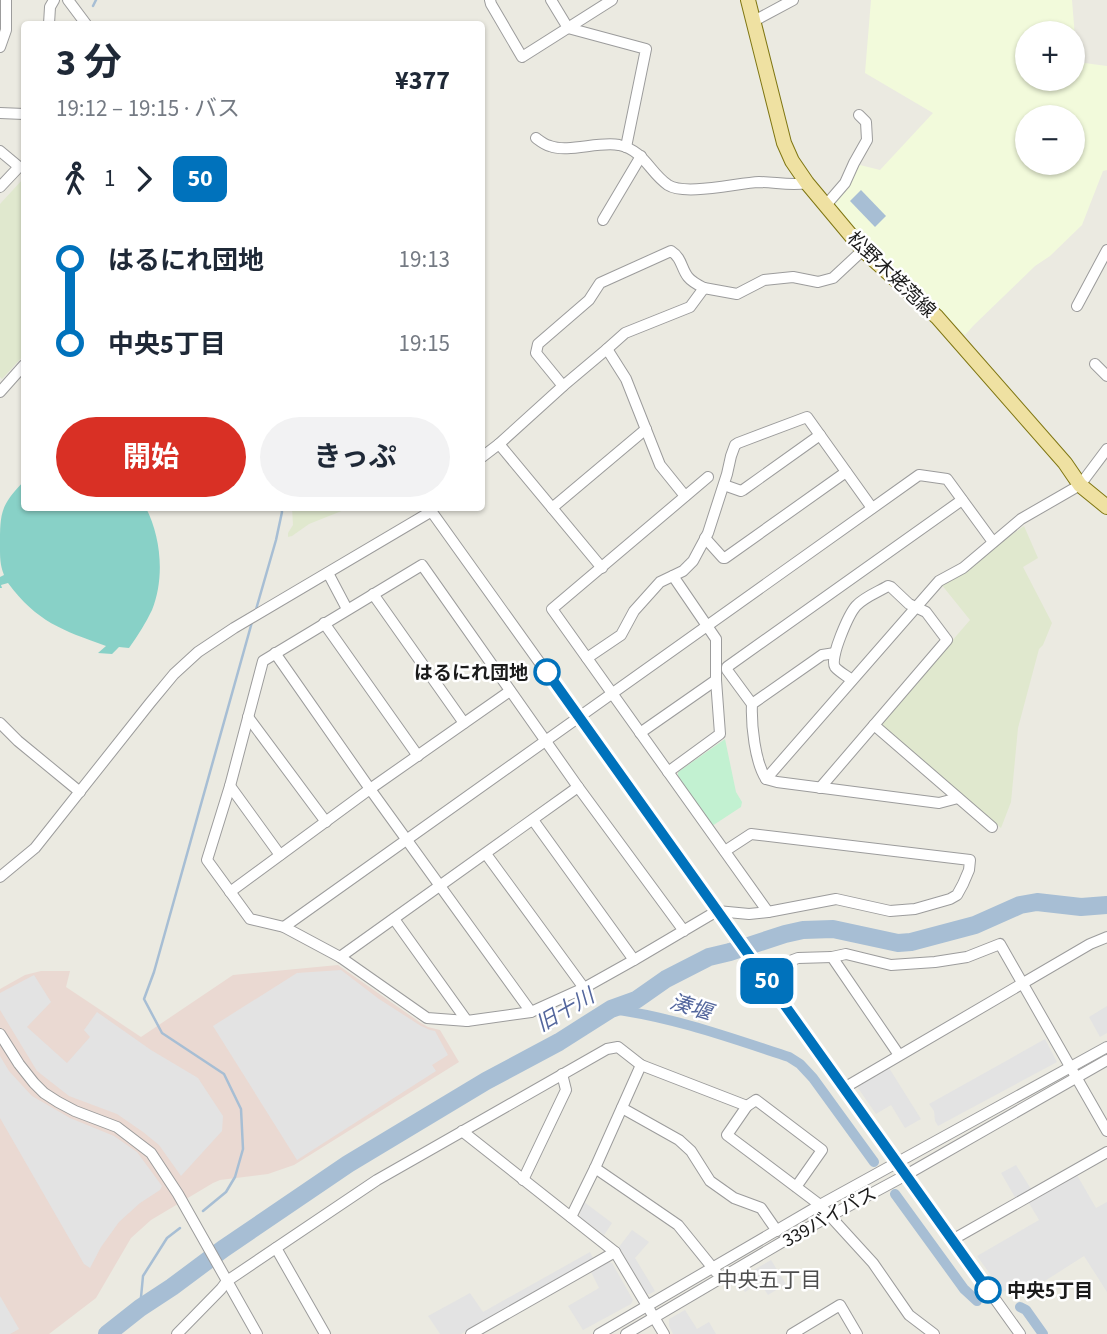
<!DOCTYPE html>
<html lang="ja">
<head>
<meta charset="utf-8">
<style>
	body { margin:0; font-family:"Source Sans 3","Noto Sans JP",sans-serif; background:#f2f2f3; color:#1f2937; height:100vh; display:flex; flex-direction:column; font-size:26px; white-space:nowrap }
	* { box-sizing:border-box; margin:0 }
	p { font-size:23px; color:#747a83 }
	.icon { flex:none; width:38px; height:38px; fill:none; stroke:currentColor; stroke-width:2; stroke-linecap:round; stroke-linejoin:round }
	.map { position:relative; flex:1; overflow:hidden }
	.side { position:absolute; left:21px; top:21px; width:464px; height:490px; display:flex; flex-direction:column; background:#fff; border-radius:7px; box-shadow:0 2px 5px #0004 }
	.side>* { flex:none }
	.badge { padding:0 14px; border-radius:10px; font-size:24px; line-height:46px }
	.controls { position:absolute; left:1015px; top:21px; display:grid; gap:14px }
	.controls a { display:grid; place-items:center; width:70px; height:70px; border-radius:50%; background:#fff; box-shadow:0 2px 5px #0004; font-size:35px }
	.map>.badge { position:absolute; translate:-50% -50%; box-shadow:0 0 0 4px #fff }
	.legs { display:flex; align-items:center; gap:10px; height:77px; padding:0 35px; font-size:23px }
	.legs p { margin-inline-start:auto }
	.summary { display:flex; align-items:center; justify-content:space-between; height:119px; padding:0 35px }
	h1 { font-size:38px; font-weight:700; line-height:52px }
	.cta { display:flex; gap:14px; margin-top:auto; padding:14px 35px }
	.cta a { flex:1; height:80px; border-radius:42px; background:#d93025; color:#fff; font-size:28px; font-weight:700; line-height:80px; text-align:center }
	.cta a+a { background:#f2f2f3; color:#1f2937 }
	ul { padding:0 35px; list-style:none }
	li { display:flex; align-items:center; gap:24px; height:84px; font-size:26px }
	li i { display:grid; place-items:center; width:10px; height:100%; margin:0 9px; background:currentColor }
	li i::after { content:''; width:18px; height:18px; margin:-9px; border:5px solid; border-radius:50%; background:#fff }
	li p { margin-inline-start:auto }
	li:first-child i { background:linear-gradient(#0000 50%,currentColor 0) }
	li:last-child i { background:linear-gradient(currentColor 50%,#0000 0) }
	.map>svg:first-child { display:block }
	.commercial { fill:#ead9d2 }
	.education { fill:#f2fadb; fill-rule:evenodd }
	.farmland { fill:#e0e8ce }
	.park { fill:#c2f1d1 }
	.pitch { fill:#88d1c7 }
	.parking { fill:#e3e3e3 }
	.water { fill:#a7bed4 }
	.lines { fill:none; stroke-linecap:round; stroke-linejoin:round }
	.stream { stroke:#a7bed4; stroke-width:2.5 }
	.canal { stroke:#a7bed4; stroke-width:10 }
	.river { stroke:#a7bed4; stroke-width:18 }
	.minor-casing { stroke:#9c9c9c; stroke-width:12 }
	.major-casing { stroke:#7f7612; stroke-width:16 }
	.minor { stroke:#fff; stroke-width:10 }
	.major { stroke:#efe1a2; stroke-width:14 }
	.line-1-casing { stroke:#fff; stroke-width:16 }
	.line-1 { stroke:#0072bc; stroke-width:10 }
	.stop-1-dot { fill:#fff; stroke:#0072bc; stroke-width:3.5 }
	.labels { text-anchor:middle; stroke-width:5; stroke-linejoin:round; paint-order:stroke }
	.street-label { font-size:19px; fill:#1b1b1b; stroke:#fff }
	.stop-label { font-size:19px; font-weight:bold; fill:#1b1b1b; stroke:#fff; text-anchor:end }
	.water-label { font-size:21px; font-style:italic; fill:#54679d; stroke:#fff }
	.neighbourhood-label { font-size:21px; fill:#4e4e4e; stroke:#fff }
</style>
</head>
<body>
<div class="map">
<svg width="1107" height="1334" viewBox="0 0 1107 1334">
	<rect width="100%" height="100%" fill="#ebeae1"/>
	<!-- commercial -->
	<path class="commercial" d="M338 965 421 1023 428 1027 440 1030 459 1062 294 1165 268 1174 220 1180 213 1183 151 1220 131 1238 96 1298 49 1334H0V989L25 975 41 971H70L66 987 141 1037 233 975Z"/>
	<!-- education -->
	<path class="education" d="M871 0H1072L1077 62 1107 66V170L1103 171 1082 225 1050 256 1035 266 974 325 965 335 912 283 864 240 835 205V201L845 189 860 165 880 170 933 113 865 73ZM1027 33H1073V79H1027ZM1027 117H1073V163H1027Z"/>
	<!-- farmland -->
	<g class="farmland">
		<path d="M24 178V355L2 379 0 377V204Z"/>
		<path d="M292 508H349L309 524 292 536 288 537V533L293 525Z"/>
		<path d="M1024 526 1038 558 1023 567 1052 623 1043 645 1039 649 1018 728 1011 802 1001 828 883 727 882 722 970 620 941 584Z"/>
	</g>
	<!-- park -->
	<path class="park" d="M725 739 736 792 742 802 741 807 712 826 678 776V772Z"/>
	<!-- pitch -->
	<path class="pitch" d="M24 481V508H146C161 537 165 578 152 610 146 623 138 635 129 648L119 647 112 654 98 653 106 646C62 630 37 622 8 583L1 585 2 588H0V577L4 575C0 565 0 557 0 547 0 513 0 506 24 481Z"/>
	<!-- parking -->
	<g class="parking">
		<path d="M341 970 379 999 421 1026 430 1030 435 1031 448 1055 432 1065 436 1071 297 1160 213 1026 297 973Z"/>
		<path d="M34 975 51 1002 27 1027 67 1063 90 1037 84 1030 97 1012 151 1050 198 1078 223 1116 222 1131 181 1176 159 1145 143 1132 117 1114 69 1096 37 1071 0 1010V993Z"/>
		<path d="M1107 1006V1033L1100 1037 1089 1017Z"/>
		<path d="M1045 1039 1057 1062 938 1126 935 1121 934 1111 929 1104Z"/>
		<path d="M0 1056 9 1071 32 1096 70 1118 114 1136 137 1152 162 1186 160 1190 140 1203 119 1222 101 1247 90 1268 84 1264 0 1118Z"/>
		<path d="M889 1068 921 1119 905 1128 891 1105 876 1114 858 1088 859 1084Z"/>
		<path d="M1016 1165 1031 1189 1016 1199 1001 1173Z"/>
		<path d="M1077 1175 1096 1208 1107 1202V1292L1084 1256 1026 1293 1016 1290H1008L1003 1292 977 1256 1039 1220 1029 1203Z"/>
		<path d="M584 1202 612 1223 604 1235 580 1217V1213Z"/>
		<path d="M632 1230 649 1242 635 1258 655 1291 650 1294H647L619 1247Z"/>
		<path d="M590 1252 593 1258 461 1334H440L428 1316 470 1293 483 1312Z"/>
		<path d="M771 1260 786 1284 768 1295 760 1283 745 1292 737 1280Z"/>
		<path d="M609 1262 612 1263 633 1300 631 1304 583 1330 568 1306 599 1288 591 1272Z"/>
		<path d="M0 1296 19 1329 10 1334H0Z"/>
		<path d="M685 1310 697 1329 709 1322 716 1334H673L669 1326V1319Z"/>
	</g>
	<!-- water -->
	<path class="water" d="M861 190 886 216 875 227 850 201Z"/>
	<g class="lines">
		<!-- stream -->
		<g class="stream">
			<path d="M93 6 96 0"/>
			<path d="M255 613 276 540 282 512 281 508"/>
			<path d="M203 1211 226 1192 235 1177 243 1149 241 1109 224 1074 162 1033 144 999 154 972 252 622"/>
			<path d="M140 1308 143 1276 167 1238 180 1228"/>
		</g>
		<!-- canal -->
		<g class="canal">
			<path d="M611 1009C673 1017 731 1038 789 1057L800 1064 813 1078 874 1162"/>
			<path d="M895 1194 964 1289 977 1301"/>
			<path d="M1020 1307 1026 1310 1043 1334"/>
		</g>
		<!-- river -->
		<path class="river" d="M107 1334 140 1308 172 1287 223 1249 348 1164 486 1081 559 1042 611 1009 636 1000 666 979 709 957 730 952 785 934 803 930 833 929 898 943 911 942 975 925 1020 905 1037 902 1081 907 1107 905"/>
		<defs>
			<g id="minor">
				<path d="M68 0 86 24"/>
				<path d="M490 0 491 4 522 57 612 0"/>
				<path d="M551 0 568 28 646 49 626 147"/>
				<path d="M754 21 793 0"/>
				<path d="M49 24 50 7 54 0"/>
				<path d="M0 47 6 30V0"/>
				<path d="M0 113 24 114"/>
				<path d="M536 138C540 141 545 145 550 146 568 153 599 141 619 145 645 151 649 172 668 185 685 196 737 183 759 182 775 182 791 186 807 183"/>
				<path d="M0 151 18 166 17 169 0 187"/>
				<path d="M826 205 845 183 854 163 867 140 866 122 859 115"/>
				<path d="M603 220 641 156"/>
				<path d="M1077 306 1107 250"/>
				<path d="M607 349 625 333 690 307 704 288 737 294 764 280 793 277 818 282 833 278 863 250"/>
				<path d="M1095 364 1107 376"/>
				<path d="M563 386 536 353 538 344 589 300 600 283 671 251C682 258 681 268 688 277 692 282 698 285 704 288"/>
				<path d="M0 392 24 365"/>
				<path d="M482 457 499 444"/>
				<path d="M708 477 552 609 768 912"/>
				<path d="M724 485 741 491 743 490 820 435"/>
				<path d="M429 508 1020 1334"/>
				<path d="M552 508 646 429"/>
				<path d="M705 538 723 558H725L846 472"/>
				<path d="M602 568 499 444 563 386 607 349 626 379 660 465 685 496"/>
				<path d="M328 573 347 609"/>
				<path d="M373 594 464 723"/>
				<path d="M324 623 418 756"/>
				<path d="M275 653 370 789 531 1012"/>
				<path d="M835 653 822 655 752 704C751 725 755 762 766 779L777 782 939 803 958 798"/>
				<path d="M587 658 621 635 634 611 660 582 683 571 693 561 708 533 727 474 731 456 735 445 738 443 807 417 872 508"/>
				<path d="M752 704 727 670V667L962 500"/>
				<path d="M248 717 326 822"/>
				<path d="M0 723 18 741 80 792"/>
				<path d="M874 725 992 827"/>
				<path d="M640 733 716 680"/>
				<path d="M668 772 720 734 716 680V639L673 576"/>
				<path d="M766 779 939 581 963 568 1021 519 1080 485 1107 449"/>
				<path d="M230 786 280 855"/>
				<path d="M820 788 947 640 926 612 909 604 891 587 888 586C878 592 864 597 856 606 849 614 829 658 835 667 839 672 847 676 852 680"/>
				<path d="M533 820 634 960"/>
				<path d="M486 854 584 988"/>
				<path d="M0 877 35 848 150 703 174 674 198 652 234 628 432 511"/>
				<path d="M230 892 370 789 510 691"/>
				<path d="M394 919 467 1021"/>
				<path d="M284 927 919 475 947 479 993 542"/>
				<path d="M684 931 578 787 422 565 263 661 230 786 207 860 250 919 284 927 340 957 427 1018 467 1021 531 1012 584 988 634 960 717 911 749 914 768 912 836 899 890 911 915 909 950 899 957 895 963 884 969 870 970 860 751 834 725 851"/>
				<path d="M340 957 578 787"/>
				<path d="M761 972 798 958 832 957"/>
				<path d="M0 1034 19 1064 34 1083 44 1093 58 1102 75 1111 117 1127 151 1153 178 1194 257 1334"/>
				<path d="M899 1055 832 957 846 954 891 965 935 962 967 957 1000 944 1107 1131"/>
				<path d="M844 1088 1090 944 1107 937"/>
				<path d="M622 1108 679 1140 691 1151 710 1181 734 1198 761 1208 777 1231"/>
				<path d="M462 1131 615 1252 664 1334"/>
				<path d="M595 1168 678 1225 716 1272"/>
				<path d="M523 1180 566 1090 562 1074"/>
				<path d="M796 1187 822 1150 756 1100 747 1106 727 1135 820 1205 873 1263 909 1315 934 1334"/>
				<path d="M571 1217 595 1168 641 1065"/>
				<path d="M952 1240 1107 1152"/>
				<path d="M276 1248 325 1334"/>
				<path d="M177 1334 221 1289 227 1281 377 1180 607 1049 618 1047 641 1065 747 1106"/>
				<path d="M471 1334 615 1252"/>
				<path d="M599 1334 820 1205 1107 1047"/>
				<path d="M626 1334 789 1238 906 1175 1107 1060"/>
				<path d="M792 1334 840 1305 857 1334"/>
			</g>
			<path id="major" d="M748 0 784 143 792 161 807 183 863 250 937 317 1065 463 1080 485 1107 507"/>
		</defs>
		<!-- minor casing -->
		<use href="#minor" class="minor-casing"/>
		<!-- major casing -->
		<use href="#major" class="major-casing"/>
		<!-- minor -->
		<use href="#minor" class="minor"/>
		<!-- major -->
		<use href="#major" class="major"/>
	</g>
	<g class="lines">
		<defs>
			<path id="line-1" d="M547 672 988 1290"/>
		</defs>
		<!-- line-1 casing -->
		<use href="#line-1" class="line-1-casing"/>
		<!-- line-1 -->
		<use href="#line-1" class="line-1"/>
	</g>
	<!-- markers -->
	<g class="stop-1-dot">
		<circle cx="547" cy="672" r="12"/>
		<circle cx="988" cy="1290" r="12"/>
	</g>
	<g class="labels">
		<!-- street labels -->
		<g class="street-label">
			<text transform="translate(892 274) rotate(44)" y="7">松野木姥萢線</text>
			<text transform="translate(829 1216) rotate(-29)" y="7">339バイパス</text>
		</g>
		<!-- stop labels -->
		<g class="stop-label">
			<text x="528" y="679">はるにれ団地</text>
			<text x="1007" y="1297" text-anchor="start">中央5丁目</text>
		</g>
		<!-- water labels -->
		<g class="water-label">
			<text transform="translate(691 1007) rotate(17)" y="7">湊堰</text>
			<text transform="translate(565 1010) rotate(-30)" y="7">旧十川</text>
		</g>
		<!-- neighbourhood labels -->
		<g class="neighbourhood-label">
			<text x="769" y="1287">中央五丁目</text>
		</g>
	</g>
</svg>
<div class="controls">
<a>+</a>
<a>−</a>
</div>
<b class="badge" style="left:767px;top:981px;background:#0072bc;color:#fff">50</b>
<section class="side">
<div class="summary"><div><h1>3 分</h1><p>19:12 – 19:15 · バス</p></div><b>¥377</b></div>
<div class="legs"><svg class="icon" aria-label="walk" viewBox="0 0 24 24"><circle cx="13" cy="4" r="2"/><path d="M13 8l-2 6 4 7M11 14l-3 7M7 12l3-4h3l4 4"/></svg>1<svg class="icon" aria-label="forward" viewBox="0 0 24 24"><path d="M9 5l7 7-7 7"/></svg><b class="badge" style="background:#0072bc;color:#fff">50</b></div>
<ul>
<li><i style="color:#0072bc"></i><b>はるにれ団地</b><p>19:13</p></li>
<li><i style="color:#0072bc"></i><b>中央5丁目</b><p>19:15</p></li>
</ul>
<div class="cta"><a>開始</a><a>きっぷ</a></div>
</section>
</div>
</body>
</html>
